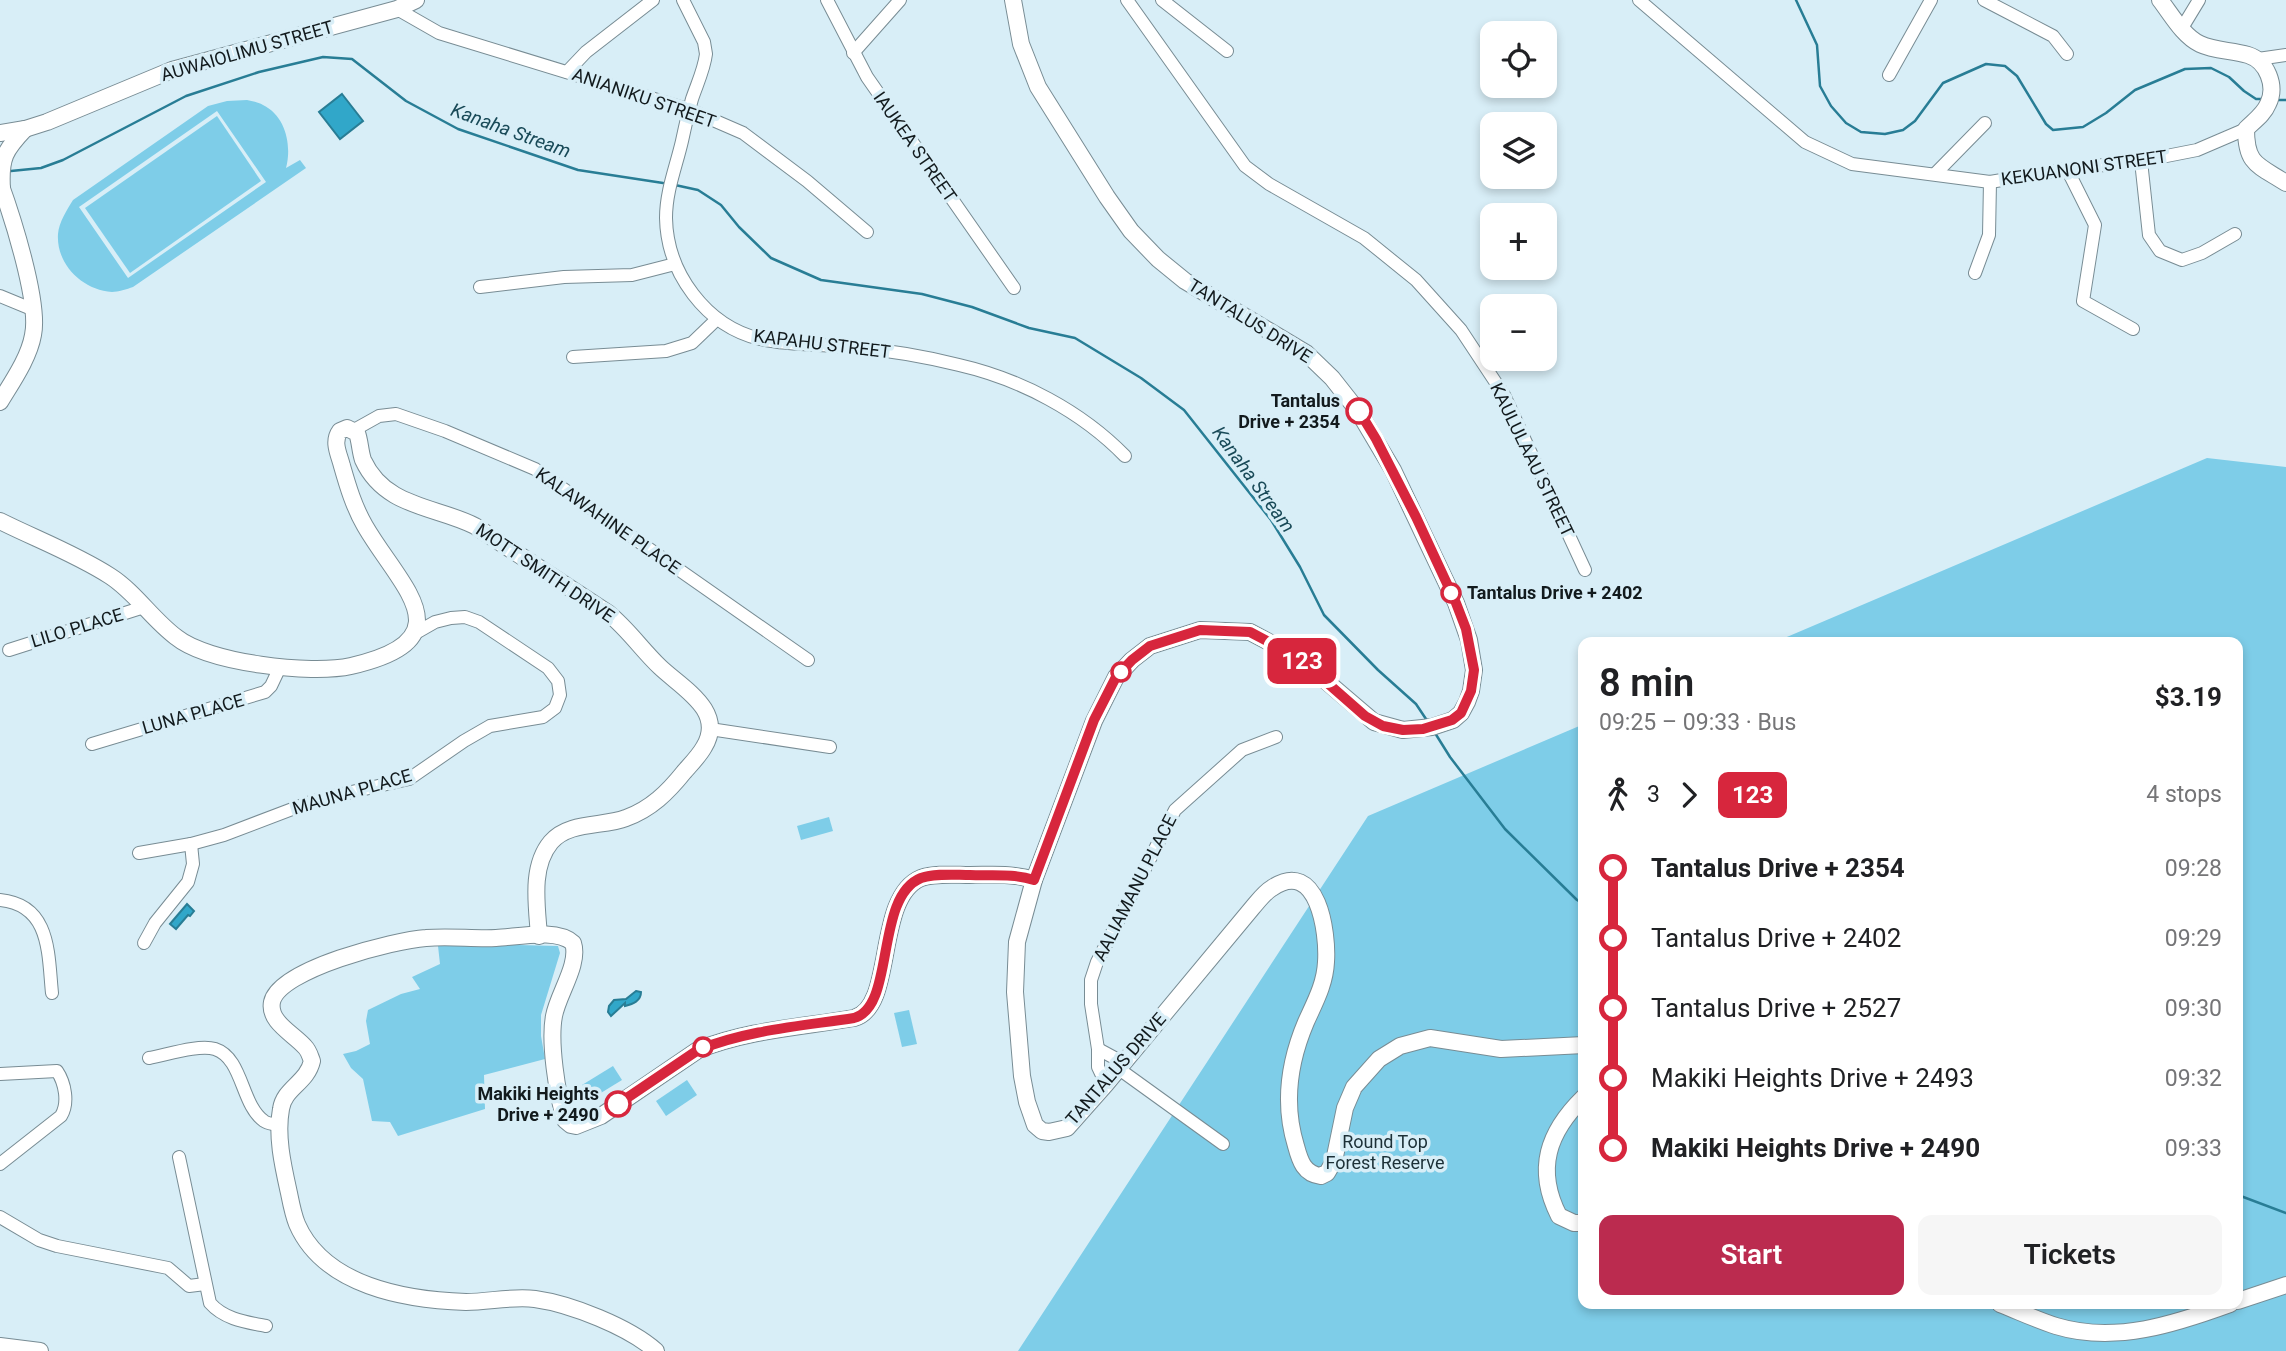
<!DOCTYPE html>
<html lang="en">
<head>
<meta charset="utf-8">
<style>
	body { margin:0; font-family:Roboto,sans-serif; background:#f6f6f6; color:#202124; height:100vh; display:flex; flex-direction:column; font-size:26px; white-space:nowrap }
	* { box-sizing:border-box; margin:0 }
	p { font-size:23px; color:#757577 }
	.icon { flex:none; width:38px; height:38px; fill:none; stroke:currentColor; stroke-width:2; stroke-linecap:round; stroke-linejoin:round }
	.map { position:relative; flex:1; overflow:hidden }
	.sheet { position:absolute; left:1578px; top:637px; width:665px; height:672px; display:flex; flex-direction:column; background:#fff; border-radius:14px; box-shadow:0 4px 10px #0003 }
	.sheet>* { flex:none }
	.badge { padding:0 14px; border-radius:10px; font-size:24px; line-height:46px }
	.fabs { position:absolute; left:1480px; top:21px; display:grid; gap:14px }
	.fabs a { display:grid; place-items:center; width:77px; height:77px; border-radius:14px; background:#fff; box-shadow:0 4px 10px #0003; font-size:35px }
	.map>.badge { position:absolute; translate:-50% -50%; box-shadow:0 0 0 4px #fff }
	.legs { display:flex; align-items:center; gap:10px; height:77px; padding:0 21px; font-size:23px }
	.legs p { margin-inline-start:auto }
	.summary { display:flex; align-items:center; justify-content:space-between; height:119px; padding:0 21px }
	h1 { font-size:38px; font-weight:600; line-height:52px }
	.button { display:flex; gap:14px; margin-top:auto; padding:14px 21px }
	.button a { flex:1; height:80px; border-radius:14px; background:#bb2b4f; color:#fff; font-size:28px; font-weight:600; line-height:80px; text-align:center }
	.button a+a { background:#f6f6f6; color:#202124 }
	ul { padding:0 21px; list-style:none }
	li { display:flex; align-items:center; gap:24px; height:70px; font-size:26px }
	li i { display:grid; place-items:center; width:10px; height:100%; margin:0 9px; background:currentColor }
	li i::after { content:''; width:18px; height:18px; margin:-9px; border:5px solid; border-radius:50%; background:#fff }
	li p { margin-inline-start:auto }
	li:first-child i { background:linear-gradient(#0000 50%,currentColor 0) }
	li:last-child i { background:linear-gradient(currentColor 50%,#0000 0) }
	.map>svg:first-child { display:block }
	.green { fill:#7ecde8; fill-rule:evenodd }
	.water { fill:#31a7c9; stroke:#287d95; stroke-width:2 }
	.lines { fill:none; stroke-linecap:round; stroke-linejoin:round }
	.stream { stroke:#287d95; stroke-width:2.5 }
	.street-casing { stroke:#788c94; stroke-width:14 }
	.secondary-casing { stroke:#788c94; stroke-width:18 }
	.street { stroke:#fff; stroke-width:12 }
	.secondary { stroke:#fff; stroke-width:16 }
	.line-1-casing { stroke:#fff; stroke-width:16 }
	.line-1 { stroke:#d7263d; stroke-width:10 }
	.stop-1-dot { fill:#fff; stroke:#d7263d; stroke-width:3.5 }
	.labels { text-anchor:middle; stroke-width:7; stroke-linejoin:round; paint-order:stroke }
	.street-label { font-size:18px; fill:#121a1d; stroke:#d8eef7 }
	.stop-label { font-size:18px; font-weight:bold; fill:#121a1d; stroke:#d8eef7; text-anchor:end }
	.park-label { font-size:18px; fill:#1c3037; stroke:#d8eef7 }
	.water-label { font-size:19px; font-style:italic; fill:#194a58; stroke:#d8eef7 }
</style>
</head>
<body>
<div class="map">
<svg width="2286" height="1351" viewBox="0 0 2286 1351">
	<rect width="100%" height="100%" fill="#d8eef7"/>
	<!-- green -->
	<g class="green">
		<path d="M247 100C252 101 258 102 263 105 286 116 292 146 286 168L300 160 306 168 133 287C127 289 118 292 112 292 82 290 56 264 58 234 59 222 67 210 73 200L208 106 227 101ZM217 111 266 182 128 278 79 207Z"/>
		<path d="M217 116 261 181 130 273 85 208Z"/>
		<path d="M2207 458 2286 467V1351H1018L1368 816 1584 724V1304H2238V642H1775Z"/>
		<path d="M829 817 833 831 801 840 797 826Z"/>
		<path d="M470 944 558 946 560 953 541 1015V1036L545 1059 484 1075 485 1109 398 1136 390 1122 372 1121 363 1079 351 1068 343 1054 356 1051 370 1044 366 1021 368 1010 401 994 420 989 412 977 440 964 438 946Z"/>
		<path d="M909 1010 917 1044 902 1047 894 1013Z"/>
		<path d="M613 1066 622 1080 591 1099 582 1085Z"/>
		<path d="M687 1080 697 1095 666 1116 656 1101Z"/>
	</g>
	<!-- water -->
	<g class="water">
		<path d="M342 94 363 121 340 139 319 112Z"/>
		<path d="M187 904 194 911 190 916 188 915 176 929 170 924Z"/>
		<path d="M636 991 641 992C641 1001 633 1004 625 1006V1003L611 1016 608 1012 609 1006 614 1000 626 999Z"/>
	</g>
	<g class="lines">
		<!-- stream -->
		<g class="stream">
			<path d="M1796 0 1817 45 1820 86 1831 106 1846 123 1861 132 1885 134 1903 130 1915 121 1943 83 1986 64 2005 66 2017 76 2046 124 2053 130 2083 127 2106 113 2135 90 2185 69 2211 68 2229 77 2244 91 2256 99H2262"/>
			<path d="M2275 100H2286"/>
			<path d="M11 171 41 168 63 160 186 96 259 72 323 57 352 59 406 101 458 129 578 170 663 183"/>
			<path d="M675 185 698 190 721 205 739 227 771 258 821 280 922 294 972 307 1029 328 1075 338 1141 378 1184 410 1271 520 1300 567 1324 615 1378 670 1416 704 1428 722"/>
			<path d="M1435 733 1450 757 1505 829 1577 900 1584 904"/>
			<path d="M2238 1195 2286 1213"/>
		</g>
		<defs>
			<g id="street">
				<path d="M683 0 704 42 706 54C704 70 697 84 692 99 688 113 685 127 682 141 676 167 666 191 666 218 667 273 706 326 760 339 789 346 820 344 850 347 886 350 923 356 959 365 1020 379 1081 411 1125 456"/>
				<path d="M827 0 867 77 1014 288"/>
				<path d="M1127 0 1245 166 1269 184 1364 238 1416 280 1461 330 1504 395 1585 570"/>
				<path d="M1162 0 1227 51"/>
				<path d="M1639 0 1805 142 1852 164 1990 182 2067 169 2141 161 2197 150 2246 129"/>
				<path d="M1984 0 2053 36 2067 54"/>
				<path d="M397 9 439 33 690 110 743 133 807 181 867 232"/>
				<path d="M2182 28 2199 0"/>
				<path d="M853 53 900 0"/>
				<path d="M2258 59 2286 55"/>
				<path d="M567 72 586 52 653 0"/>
				<path d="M1889 75 1931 0"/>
				<path d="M2141 161 2149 235 2160 251 2182 260 2202 253 2235 234"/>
				<path d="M2067 169 2095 225 2083 301 2133 329"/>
				<path d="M1935 174 1985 123"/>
				<path d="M1975 273 1989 235 1990 182"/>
				<path d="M480 287 564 277 632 275 675 264"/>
				<path d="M0 296 34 310"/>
				<path d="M573 357 666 351 692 343 717 319"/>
				<path d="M354 430 379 416 396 414 445 431 535 469 808 660"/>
				<path d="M9 650 144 607"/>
				<path d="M710 729 830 747"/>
				<path d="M92 744 265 692 271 686 280 667"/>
				<path d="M139 853 191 844 224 835 316 800 409 779 464 741 490 726 543 717 555 708 560 695 558 681 548 668 479 622 465 617 451 618 435 622 414 634"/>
				<path d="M0 900C51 905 48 954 52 993"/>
				<path d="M144 943 155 923 188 882 193 864 191 844"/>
				<path d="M1098 1049 1124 1063"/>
				<path d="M149 1058C166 1055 199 1044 215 1049 243 1058 241 1105 264 1121 268 1124 275 1124 280 1126"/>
				<path d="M1119 1069 1223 1144"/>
				<path d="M0 1074 57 1071C65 1083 69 1103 61 1116L0 1164"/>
				<path d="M1106 1084 1098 1067V1049L1091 1004V980L1097 962 1175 810 1242 750 1276 737"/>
				<path d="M179 1157 210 1303C224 1319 245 1322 266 1326"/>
				<path d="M0 1217 39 1240 57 1246 168 1268 189 1286 205 1284"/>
			</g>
			<g id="secondary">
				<path d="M1013 0 1021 44 1038 87 1107 197 1131 231 1158 259 1185 281 1306 353 1332 378 1358 411 1393 470 1456 603 1469 640 1474 670 1471 691 1467 702 1461 713 1453 720 1432 727 1403 730 1374 722 1299 658 1250 632 1200 630 1150 646 1132 660 1116 677 1094 721 1034 880 1017 942 1015 992 1022 1076 1027 1102 1035 1125 1042 1131 1049 1132 1067 1128 1106 1084 1253 907C1259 900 1265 892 1272 888 1318 857 1328 933 1326 962 1325 984 1315 1002 1306 1022 1289 1062 1283 1104 1296 1146 1300 1161 1304 1174 1321 1176L1327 1173 1334 1161 1345 1108 1354 1087 1379 1059 1400 1046 1430 1038 1501 1049 1584 1045"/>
				<path d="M2160 0C2171 14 2183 36 2200 44 2215 51 2232 50 2248 55 2267 61 2277 86 2268 104 2264 114 2254 121 2246 129 2246 165 2258 165 2286 183"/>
				<path d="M0 133 25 129 47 122 172 70 397 9 416 0"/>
				<path d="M0 183C12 216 40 303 33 335 29 358 12 382 0 402"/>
				<path d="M2 189C0 158 5 150 25 129"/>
				<path d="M0 521C36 539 76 554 110 576 135 592 152 619 176 637 208 663 311 675 351 666 468 639 401 588 365 526 354 507 348 487 342 466 339 454 332 442 340 431L347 428 357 433C360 441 360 451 363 460 385 508 436 506 475 526L608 613C628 629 642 650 660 667 682 688 726 711 704 747 699 756 691 764 684 772 668 792 651 809 626 818 603 827 569 821 551 842 530 867 537 906 539 936"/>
				<path d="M1584 1097C1548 1132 1535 1169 1559 1216L1574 1223H1584"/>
				<path d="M2238 1301 2286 1285"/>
				<path d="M2000 1304C2018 1311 2037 1320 2056 1326 2115 1344 2175 1324 2230 1304"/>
				<path d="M0 1346 40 1351"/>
				<path d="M656 1351C629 1327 571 1304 535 1299 512 1296 489 1302 466 1302 405 1300 324 1286 297 1224 293 1214 291 1203 289 1193 283 1166 276 1136 281 1109 284 1088 307 1083 312 1061 310 1056 309 1051 305 1047 294 1034 268 1022 272 1002 279 969 395 940 426 938 449 936 473 939 496 938 518 937 557 928 573 943 580 964 558 994 554 1016 549 1042 557 1094 565 1120L571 1125 576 1126 601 1116 698 1050C747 1030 802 1027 854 1018 896 1007 874 898 921 878 935 873 955 875 970 875 992 875 1013 873 1034 880"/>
			</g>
		</defs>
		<!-- street casing -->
		<use href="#street" class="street-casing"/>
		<!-- secondary casing -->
		<use href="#secondary" class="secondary-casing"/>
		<!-- street -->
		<use href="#street" class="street"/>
		<!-- secondary -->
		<use href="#secondary" class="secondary"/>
	</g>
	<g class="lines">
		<defs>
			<path id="line-1" d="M618 1104 698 1050C747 1030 802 1026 854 1018 896 1007 874 897 921 878 935 873 955 875 970 875 992 876 1012 873 1034 880L1094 720 1116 677 1132 660 1150 646 1200 630 1250 632 1299 658 1365 716 1383 726 1403 730 1423 729 1452 720 1461 713 1471 691 1474 670 1466 629 1456 603 1416 517 1376 439 1359 411"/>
		</defs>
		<!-- line-1 casing -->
		<use href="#line-1" class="line-1-casing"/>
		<!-- line-1 -->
		<use href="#line-1" class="line-1"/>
	</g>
	<!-- markers -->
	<g class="stop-1-dot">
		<circle cx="1359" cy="411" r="12"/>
		<circle cx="1451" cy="593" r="9"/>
		<circle cx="1121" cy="672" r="9"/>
		<circle cx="703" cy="1047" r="9"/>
		<circle cx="618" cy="1104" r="12"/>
	</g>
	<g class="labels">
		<!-- street labels -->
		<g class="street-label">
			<text transform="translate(247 51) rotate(-16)" y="6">AUWAIOLIMU STREET</text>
			<text transform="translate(644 98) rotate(19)" y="6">ANIANIKU STREET</text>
			<text transform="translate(915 147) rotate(55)" y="6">IAUKEA STREET</text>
			<text transform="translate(2084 168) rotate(-8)" y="6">KEKUANONI STREET</text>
			<text transform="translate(1250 321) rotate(32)" y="6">TANTALUS DRIVE</text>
			<text transform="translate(822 344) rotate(7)" y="6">KAPAHU STREET</text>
			<text transform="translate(1532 460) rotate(64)" y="6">KAULULAAU STREET</text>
			<text transform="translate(608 521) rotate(35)" y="6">KALAWAHINE PLACE</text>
			<text transform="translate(545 573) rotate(34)" y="6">MOTT SMITH DRIVE</text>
			<text transform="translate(77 628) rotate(-17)" y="6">LILO PLACE</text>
			<text transform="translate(193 714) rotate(-16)" y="6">LUNA PLACE</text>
			<text transform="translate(352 792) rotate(-16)" y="6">MAUNA PLACE</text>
			<text transform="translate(1135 888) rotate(-63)" y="6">AALIAMANU PLACE</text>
			<text transform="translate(1116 1069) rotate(-49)" y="6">TANTALUS DRIVE</text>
		</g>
		<!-- stop labels -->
		<g class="stop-label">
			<text x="1340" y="407">Tantalus<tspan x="1340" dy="21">Drive + 2354</tspan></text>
			<text x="1467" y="599" text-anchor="start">Tantalus Drive + 2402</text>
			<text x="599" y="1100">Makiki Heights<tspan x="599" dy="21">Drive + 2490</tspan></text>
		</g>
		<!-- park labels -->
		<g class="park-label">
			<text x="1385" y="1148">Round Top<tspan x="1385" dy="21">Forest Reserve</tspan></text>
		</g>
		<!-- water labels -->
		<g class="water-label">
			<text transform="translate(511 130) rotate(20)" y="7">Kanaha Stream</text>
			<text transform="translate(1254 479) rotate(54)" y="7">Kanaha Stream</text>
		</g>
	</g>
</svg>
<div class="fabs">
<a><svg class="icon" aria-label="locate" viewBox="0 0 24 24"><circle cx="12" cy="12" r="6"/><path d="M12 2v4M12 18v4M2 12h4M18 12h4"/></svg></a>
<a><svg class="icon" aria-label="layers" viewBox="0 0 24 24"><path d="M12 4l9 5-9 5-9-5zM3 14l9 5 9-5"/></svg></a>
<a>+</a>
<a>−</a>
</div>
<b class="badge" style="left:1302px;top:661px;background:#d7263d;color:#fff">123</b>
<section class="sheet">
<div class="summary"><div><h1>8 min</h1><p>09:25 – 09:33 · Bus</p></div><b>$3.19</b></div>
<div class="legs"><svg class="icon" aria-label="walk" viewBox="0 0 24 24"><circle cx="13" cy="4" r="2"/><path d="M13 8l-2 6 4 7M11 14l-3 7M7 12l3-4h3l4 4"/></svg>3<svg class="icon" aria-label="forward" viewBox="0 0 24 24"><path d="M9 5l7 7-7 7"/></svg><b class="badge" style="background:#d7263d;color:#fff">123</b><p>4 stops</p></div>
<ul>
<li><i style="color:#d7263d"></i><b>Tantalus Drive + 2354</b><p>09:28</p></li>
<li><i style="color:#d7263d"></i><span>Tantalus Drive + 2402</span><p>09:29</p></li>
<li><i style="color:#d7263d"></i><span>Tantalus Drive + 2527</span><p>09:30</p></li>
<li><i style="color:#d7263d"></i><span>Makiki Heights Drive + 2493</span><p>09:32</p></li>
<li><i style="color:#d7263d"></i><b>Makiki Heights Drive + 2490</b><p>09:33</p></li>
</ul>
<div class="button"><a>Start</a><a>Tickets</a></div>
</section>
</div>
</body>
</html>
